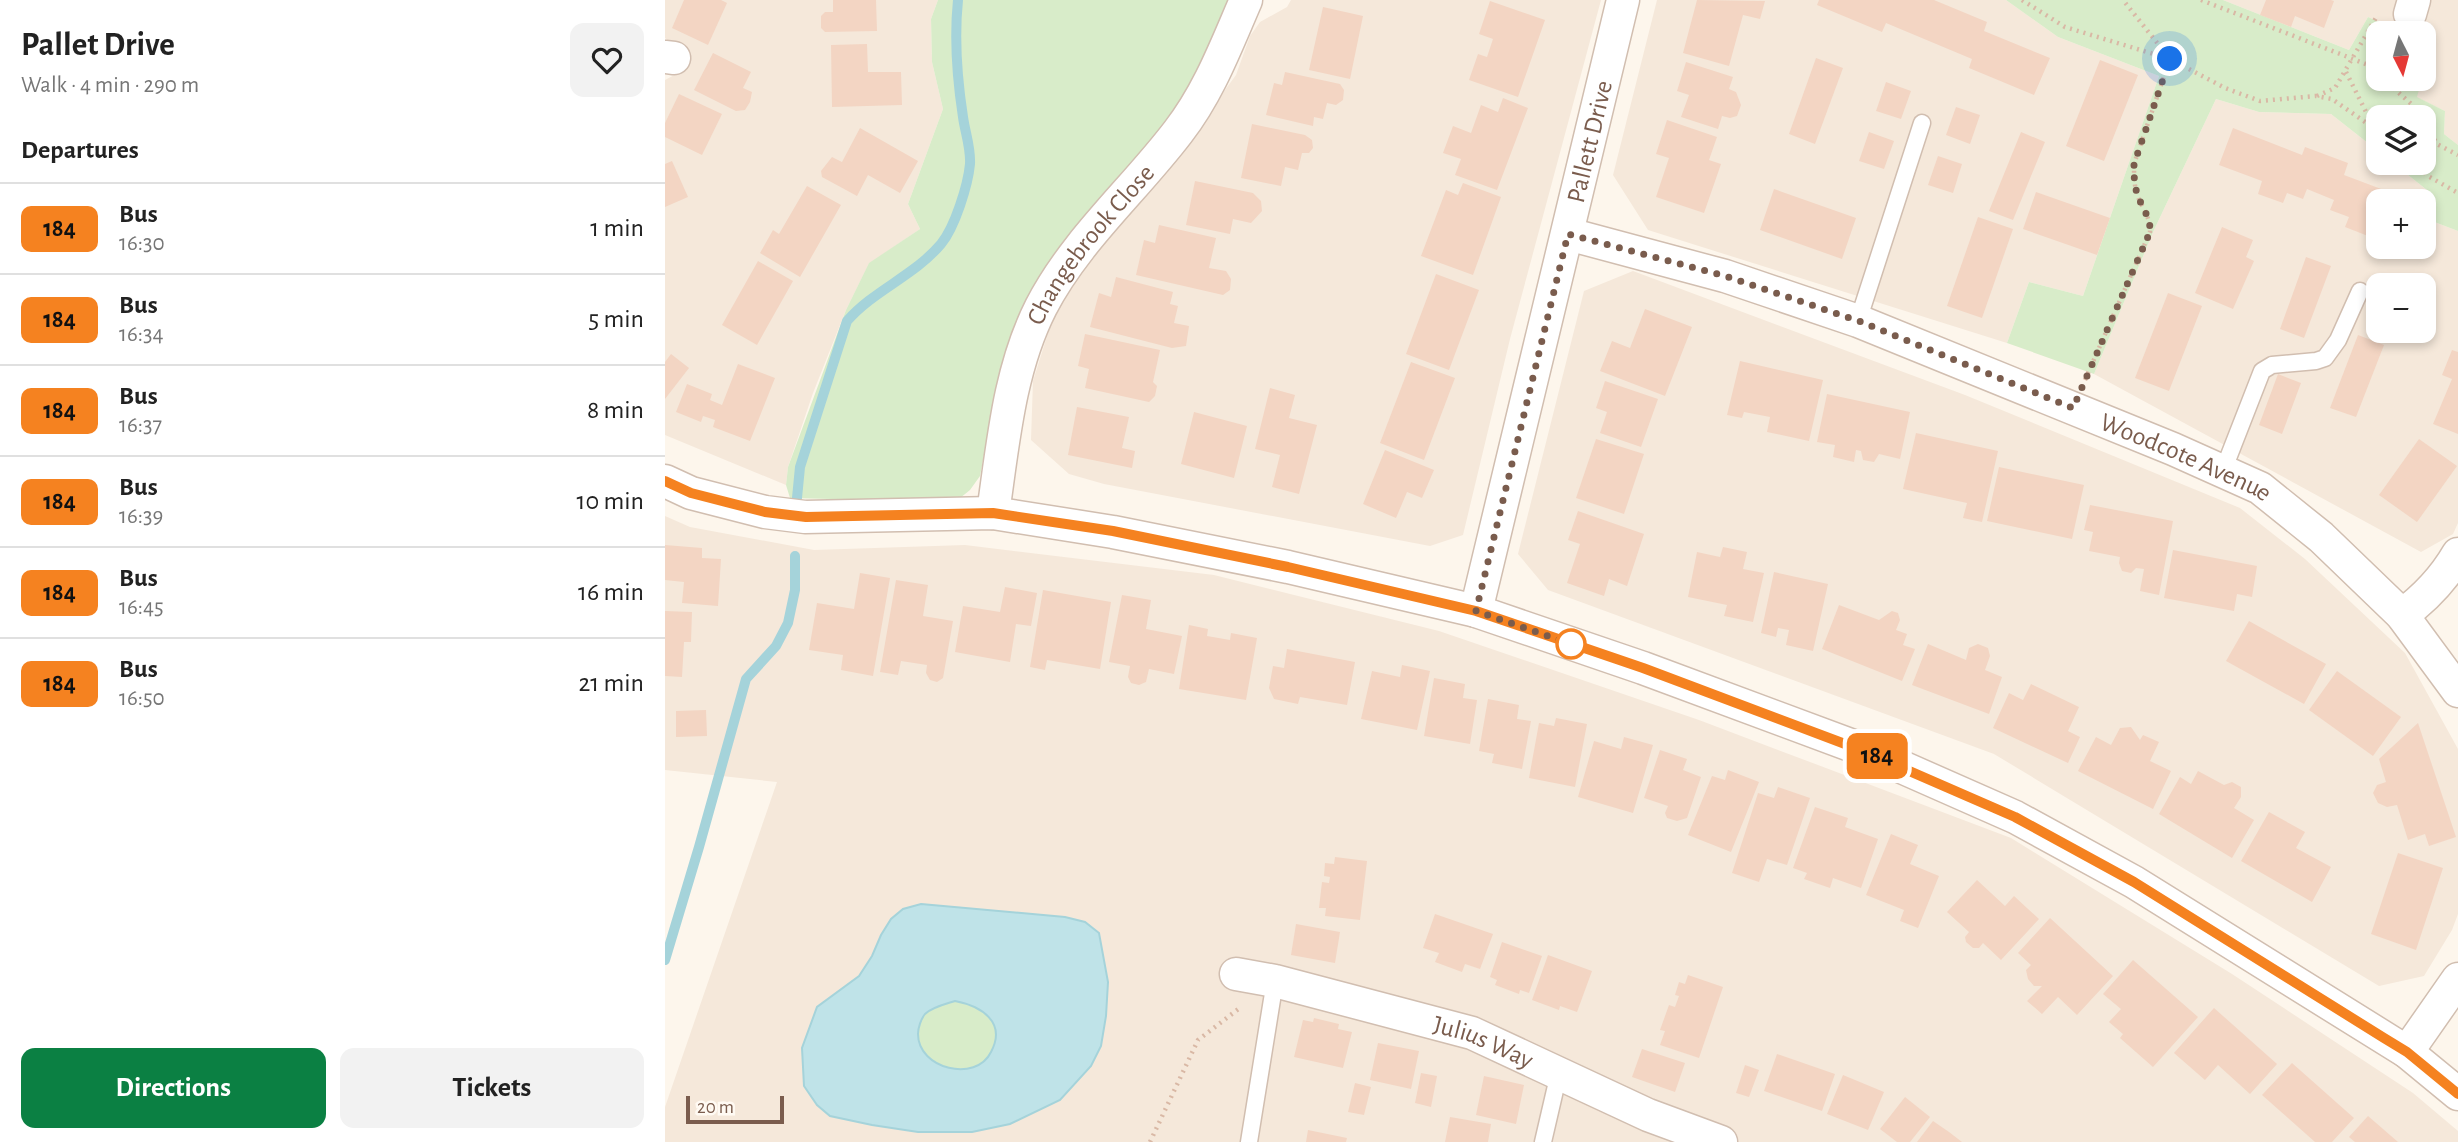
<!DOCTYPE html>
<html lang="en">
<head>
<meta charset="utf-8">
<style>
	body { margin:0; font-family:"Alegreya Sans",sans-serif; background:#f2f2f2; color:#222; height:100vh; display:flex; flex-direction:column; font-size:26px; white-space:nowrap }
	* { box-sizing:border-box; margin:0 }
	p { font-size:23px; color:#767676 }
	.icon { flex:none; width:38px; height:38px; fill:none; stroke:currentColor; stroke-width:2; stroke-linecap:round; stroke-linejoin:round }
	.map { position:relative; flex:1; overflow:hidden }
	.side { display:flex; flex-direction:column; background:#fff; width:665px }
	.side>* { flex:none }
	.badge { padding:0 14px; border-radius:10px; font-size:24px; line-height:46px }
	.needle { width:46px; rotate:174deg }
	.controls { position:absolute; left:1701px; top:21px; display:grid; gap:14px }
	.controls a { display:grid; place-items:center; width:70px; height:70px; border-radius:14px; background:#fff; box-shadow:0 4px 10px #0003; font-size:35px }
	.scale { position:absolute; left:21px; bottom:18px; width:98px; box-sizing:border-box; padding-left:7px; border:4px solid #7a5c4d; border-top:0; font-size:19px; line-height:24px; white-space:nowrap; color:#7a5c4d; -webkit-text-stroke:5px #fffaf3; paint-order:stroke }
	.you { position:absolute; width:35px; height:35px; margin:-18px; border:5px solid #fff; border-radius:50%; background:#1a73e8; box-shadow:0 0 0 10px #1a73e833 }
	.map>.badge { position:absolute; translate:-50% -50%; box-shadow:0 0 0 4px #fff }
	h2 { padding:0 21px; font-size:26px; line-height:63px }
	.round { display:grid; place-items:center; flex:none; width:74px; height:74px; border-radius:14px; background:#f2f2f2 }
	.summary { display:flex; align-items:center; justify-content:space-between; height:119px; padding:0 21px }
	h1 { font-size:33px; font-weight:700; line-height:52px }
	.cta { display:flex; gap:14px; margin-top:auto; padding:14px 21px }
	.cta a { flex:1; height:80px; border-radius:14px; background:#0b8043; color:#fff; font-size:28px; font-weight:700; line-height:80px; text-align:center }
	.cta a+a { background:#f2f2f2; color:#222 }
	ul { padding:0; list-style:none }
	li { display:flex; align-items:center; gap:21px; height:91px; padding:0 21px; border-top:2px solid #e0e0e0 }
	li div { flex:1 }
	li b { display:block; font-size:26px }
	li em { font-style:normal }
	li .badge { min-width:77px; font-weight:700; text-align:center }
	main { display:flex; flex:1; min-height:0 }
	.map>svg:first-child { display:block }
	.residential { fill:#f5e8da; fill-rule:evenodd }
	.green { fill:#d8ecc9 }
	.water { fill:#bfe3e8; stroke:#a5d3da; stroke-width:2; fill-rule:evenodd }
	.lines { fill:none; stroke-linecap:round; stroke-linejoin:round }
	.stream { stroke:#a5d3da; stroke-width:10 }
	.building { fill:#f3d5c3 }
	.service-casing { stroke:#d1beb0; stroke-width:19 }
	.minor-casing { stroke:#d1beb0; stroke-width:35 }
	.path { stroke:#d9b8a5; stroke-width:4.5; stroke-dasharray:2 5; stroke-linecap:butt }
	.service { stroke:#fff; stroke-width:16 }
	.minor { stroke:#fff; stroke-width:32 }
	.line-casing { stroke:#fff; stroke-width:16 }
	.line { stroke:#f58220; stroke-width:10 }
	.walk { stroke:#7a5c4d; stroke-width:7; stroke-dasharray:0 12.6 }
	.stop-dot { fill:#fff; stroke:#f58220; stroke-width:3.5 }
	.labels { text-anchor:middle; stroke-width:7; stroke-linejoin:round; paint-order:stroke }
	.street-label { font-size:26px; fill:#7a5c4d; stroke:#fffaf3 }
</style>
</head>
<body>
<main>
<section class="side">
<div class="summary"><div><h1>Pallet Drive</h1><p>Walk · 4 min · 290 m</p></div><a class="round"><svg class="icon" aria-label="heart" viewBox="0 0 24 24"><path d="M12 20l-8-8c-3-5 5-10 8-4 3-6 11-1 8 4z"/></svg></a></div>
<h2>Departures</h2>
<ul>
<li><span class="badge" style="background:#f58220;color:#111">184</span><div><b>Bus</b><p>16:30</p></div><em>1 min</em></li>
<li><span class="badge" style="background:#f58220;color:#111">184</span><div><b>Bus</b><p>16:34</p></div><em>5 min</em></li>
<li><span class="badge" style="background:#f58220;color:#111">184</span><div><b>Bus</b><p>16:37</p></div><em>8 min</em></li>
<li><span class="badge" style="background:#f58220;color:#111">184</span><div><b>Bus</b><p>16:39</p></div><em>10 min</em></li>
<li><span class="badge" style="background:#f58220;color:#111">184</span><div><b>Bus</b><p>16:45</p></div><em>16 min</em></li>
<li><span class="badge" style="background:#f58220;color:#111">184</span><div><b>Bus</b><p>16:50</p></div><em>21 min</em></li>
</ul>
<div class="cta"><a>Directions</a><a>Tickets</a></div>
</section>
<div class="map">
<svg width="1793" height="1142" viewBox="0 0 1793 1142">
	<rect width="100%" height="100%" fill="#fdf6ec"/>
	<!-- residential -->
	<g class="residential">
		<path d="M0 0H273L266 19 267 62 278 109 243 204 255 229 204 264 181 310 148 393 123 467 121 485 0 435V80L17 71 18 52 0 38Z"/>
		<path d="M626 0H936L845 339 798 535 765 546 439 484 404 474 366 440 368 381 393 301 418 261 507 162 571 75 585 36 595 22 622 7Z"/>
		<path d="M992 0H1341L1393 37 1494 76 1418 296 1364 282 1342 343 983 230 948 175Z"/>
		<path d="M1558 0H1793V145L1779 134 1780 111 1751 97 1757 79H1759L1767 46 1759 42V33H1739L1703 17 1684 50Z"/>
		<path d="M1551 99 1594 112 1666 114 1713 151V163H1728L1767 194 1759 216V201H1713V247H1759V218L1793 231V523L1788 534 1756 552 1429 374 1489 230ZM1713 285H1759V331H1713Z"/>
		<path d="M968 271 1300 395 1575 508 1640 559 1740 653 1793 749V914L1787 930 1759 976 1714 986 1329 754 883 590 853 554 919 291Z"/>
		<path d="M0 516 25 527 149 550 300 545 549 575 774 631 1034 720 1346 838 1567 974 1748 1093 1793 1131V1142H0V1107L112 782 0 770Z"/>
	</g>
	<!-- green -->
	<g class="green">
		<path d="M273 0H567L533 80 349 343 329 402 315 476 305 490 290 502 125 498 121 485 123 467 181 310 204 263 255 229 243 204 278 109 267 62 266 19Z"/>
		<path d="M1341 0H1558L1684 50 1703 17 1739 33H1713V79H1757L1752 97 1780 111 1779 134 1793 145V231L1759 218 1767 194 1728 163H1759V117H1713V151L1666 114 1594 112 1551 99 1489 230 1429 374 1342 343 1364 282 1418 296 1494 76 1393 37Z"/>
		<path d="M290 1001C316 1006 342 1022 326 1052 311 1083 253 1069 253 1035 253 1028 256 1019 260 1014 267 1007 281 1004 290 1001Z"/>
	</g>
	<!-- water -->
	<path class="water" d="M256 904 400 917 420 922 434 933 443 982 441 1016 436 1046 426 1066 395 1100 345 1124 307 1132H253L207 1125 165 1116 152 1105 139 1086 137 1048 152 1007 194 976 207 956 216 935 226 919 238 909ZM290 1001C316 1006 342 1022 326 1052 311 1083 253 1069 253 1034 253 1028 256 1019 260 1014 267 1007 281 1004 290 1001Z"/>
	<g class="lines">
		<!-- stream -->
		<g class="stream">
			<path d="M132 498 135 467 182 321C209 290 249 276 276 244 290 227 303 185 305 164 306 148 300 132 298 117 292 78 289 39 293 0"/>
			<path d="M0 960 34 847 81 679 111 646 123 623 130 590V556"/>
		</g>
	</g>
	<!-- building -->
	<g class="building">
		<path d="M19 0H56L62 3 43 45 7 28Z"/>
		<path d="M168 0H211L212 31 160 32 156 28V16L160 12H168Z"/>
		<path d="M1032 0 1100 1 1095 19 1078 15 1064 66 1018 53Z"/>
		<path d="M1154 0H1269L1322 22 1319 31 1385 58 1369 95 1304 68 1307 59 1221 23 1217 32 1152 5Z"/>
		<path d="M1601 0H1666L1669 1 1659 28 1630 16 1626 27 1595 15Z"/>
		<path d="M825 1 880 20 853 97 804 80 813 54 822 57 828 39 814 34Z"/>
		<path d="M658 7 698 16 685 79 644 70Z"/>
		<path d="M202 44 203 72H236L237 105 167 107 166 45Z"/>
		<path d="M48 53 86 72 78 88 87 92 85 102 80 110 71 111 29 90Z"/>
		<path d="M1151 58 1178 68 1150 144 1124 134Z"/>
		<path d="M1435 60 1473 75 1439 161 1401 146Z"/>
		<path d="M1021 62 1068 77 1064 89 1071 92 1076 105 1072 116 1065 118 1057 116 1053 129 1016 117 1024 95 1012 91Z"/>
		<path d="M620 72 675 84 679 90 678 100 671 105 662 103 658 119 649 117 648 126 601 115 609 83 617 85Z"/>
		<path d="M1221 82 1246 91 1236 119 1211 111Z"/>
		<path d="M14 94 57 114 37 155 0 137V123Z"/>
		<path d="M838 98 863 108 832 190 790 175 796 159 778 153 788 126 806 133 816 105 833 112Z"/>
		<path d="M1291 107 1315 115 1305 144 1281 135Z"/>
		<path d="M1002 120 1052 137 1044 160 1056 164 1039 213 991 197 1004 158 991 154Z"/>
		<path d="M587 124 640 135 647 140 648 148 644 153H637L633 170 620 167 616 186 576 178Z"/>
		<path d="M195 128 253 161 235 193 203 175 192 196 157 177 156 171 167 157 177 162Z"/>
		<path d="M1568 128 1637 155 1640 147 1683 163 1679 175 1748 201H1713V228L1707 225 1703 236 1680 227 1684 217 1665 210 1669 200 1642 189 1638 199 1622 193 1618 203 1593 194 1597 181 1554 165Z"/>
		<path d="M1204 132 1229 141 1219 169 1194 161Z"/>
		<path d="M1356 132 1380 142 1348 220 1324 211Z"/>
		<path d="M1273 156 1297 164 1288 193 1263 185Z"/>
		<path d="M7 161 23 197 0 207V164Z"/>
		<path d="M530 181 588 193 596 201 597 211 586 223 568 219 565 234 521 225Z"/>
		<path d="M798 183 836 197 808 275 756 256 781 190 793 195Z"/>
		<path d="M142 186 176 205 135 277 95 253 108 230 114 234Z"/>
		<path d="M1109 189 1191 218 1177 259 1095 230Z"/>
		<path d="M1371 192 1445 218 1432 255 1358 229Z"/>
		<path d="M1313 217 1348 229 1317 318 1282 306Z"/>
		<path d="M494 225 551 238 544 268 561 271 566 279 565 290 558 295 471 275 479 240 490 243Z"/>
		<path d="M1557 227 1588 240 1581 257 1589 261 1568 309 1530 293Z"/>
		<path d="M1641 257 1666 266 1639 338 1615 329Z"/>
		<path d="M93 261 128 281 92 345 57 325Z"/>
		<path d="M771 274 814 290 784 370 741 354Z"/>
		<path d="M451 277 508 292 505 304 513 306 509 323 524 326 521 346 507 348 425 327 434 293 446 297Z"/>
		<path d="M1503 293 1537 306 1504 391 1470 378Z"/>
		<path d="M980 309 1027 327 1000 396 935 371 947 341 965 348Z"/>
		<path d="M420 334 495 350 488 382 492 386 490 396 484 402 420 388 424 369 413 366Z"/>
		<path d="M1693 335 1719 345 1691 417 1665 408Z"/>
		<path d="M1787 350 1793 352V434L1768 424 1787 379 1777 375Z"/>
		<path d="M6 354 24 368 0 399V362Z"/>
		<path d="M1075 361 1158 380 1144 441 1102 432 1105 417 1079 412 1077 418 1062 415Z"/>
		<path d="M746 362 790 378 759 460 715 443Z"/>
		<path d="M73 364 110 378 85 441 48 427 50 420 38 416 36 422 11 412 22 384 47 394 45 400 57 405Z"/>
		<path d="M1613 374 1636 383 1617 434 1594 425Z"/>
		<path d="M940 381 993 399 976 447 935 433 942 412 931 408Z"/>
		<path d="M605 388 630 395 624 418 652 425 634 494 607 487 615 455 590 449Z"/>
		<path d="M1162 394 1245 412 1235 459 1214 454 1209 462 1198 460 1196 451 1191 450 1189 462 1168 457 1170 445 1152 442Z"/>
		<path d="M412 407 464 417 457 448 470 451 467 468 403 455Z"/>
		<path d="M529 412 582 426 569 478 516 464Z"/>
		<path d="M1251 433 1333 451 1317 522 1298 518 1302 503 1238 489Z"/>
		<path d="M931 439 979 454 959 514 911 498Z"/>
		<path d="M1754 439 1792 466 1752 522 1714 495Z"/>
		<path d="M720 450 769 470 757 498 742 492 731 518 698 504Z"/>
		<path d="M1334 467 1419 485 1407 539 1322 521Z"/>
		<path d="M1425 505 1508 521 1494 595 1475 591 1479 569 1471 568 1466 573 1457 571 1454 563 1455 557 1424 551 1428 532 1419 530Z"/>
		<path d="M913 511 979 534 962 586 944 579 939 596 902 583 915 544 903 540Z"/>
		<path d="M0 545 37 548V558L56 559 53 606 17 603 19 582 0 580Z"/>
		<path d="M1058 547 1082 552 1078 569 1099 573 1088 622 1059 616 1062 605 1023 597 1032 552 1055 557Z"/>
		<path d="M1508 550 1592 566 1587 597 1572 594 1569 611 1499 598Z"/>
		<path d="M1109 572 1163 584 1148 651 1121 645 1124 630 1113 628 1111 637 1096 633Z"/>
		<path d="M195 573 225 578 208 676 176 670 178 655 144 650 152 603 189 609Z"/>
		<path d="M231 580 263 585 258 616 288 621 278 678 272 682 265 680 261 673 262 665 236 661 233 675 215 672Z"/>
		<path d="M340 587 372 593 366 626 351 624 345 662 290 652 298 606 335 612Z"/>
		<path d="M378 590 446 602 435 669 382 660 380 670 365 667Z"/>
		<path d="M457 595 486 600 481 629 517 636 509 674 484 669 481 682 474 685 466 683 463 677 465 666 444 662Z"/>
		<path d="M1174 605 1214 620 1227 611 1233 613 1235 620 1231 630 1242 634 1238 645 1250 649 1237 681 1157 649Z"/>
		<path d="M0 611 27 612 26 642H19L17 677 0 676Z"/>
		<path d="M1584 621 1661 664 1639 704 1561 661Z"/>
		<path d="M524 625 543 629 542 636 565 640 566 633 592 638 581 700 514 689Z"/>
		<path d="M1263 644 1301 660 1304 648 1313 644 1323 648 1325 656 1320 670 1337 677 1324 714 1247 685Z"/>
		<path d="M622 649 690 662 682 705 635 697 633 704 609 699 604 688 608 666 619 668Z"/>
		<path d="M737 665 765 671 752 730 696 719 707 671 735 677Z"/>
		<path d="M1672 671 1736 717 1708 756 1644 710Z"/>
		<path d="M769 678 800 684 798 698 812 700 805 744 759 736Z"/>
		<path d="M1366 684 1414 707 1403 731 1415 737 1403 763 1328 728 1344 693 1358 700Z"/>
		<path d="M823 699 854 705 852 719 866 721 857 769 827 763 829 754 814 751Z"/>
		<path d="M41 710 42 736 11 737V711Z"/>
		<path d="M891 718 922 724 910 787 864 778 874 723 889 726Z"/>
		<path d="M1753 723 1791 837 1764 846 1760 834 1743 840 1732 805 1722 807 1713 803 1708 793 1712 785 1721 782 1714 759Z"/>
		<path d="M1466 727 1475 740 1478 735 1494 742 1485 761 1506 771 1488 809 1413 771 1431 737 1446 745 1455 728Z"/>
		<path d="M959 737 988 745 968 813 913 797 929 741 956 749Z"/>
		<path d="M995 750 1022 759 1018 770 1036 777 1022 818 1012 821 1002 818 1000 813 1003 806 979 798Z"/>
		<path d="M1063 770 1094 782 1066 852 1023 835 1047 776 1060 780Z"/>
		<path d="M1533 771 1559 785 1567 782 1576 787V797L1569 808 1589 820 1567 858 1494 814 1515 777 1526 784Z"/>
		<path d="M1113 787 1145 798 1122 865 1102 859 1094 882 1067 873 1093 793 1109 798Z"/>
		<path d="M1150 807 1183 818 1180 827 1213 839 1196 888 1168 878 1165 888 1139 879 1142 873 1128 868Z"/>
		<path d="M1604 812 1640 832 1631 848 1666 867 1647 902 1576 861Z"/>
		<path d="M1226 834 1253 845 1245 864 1274 876 1253 928 1235 921 1239 910 1201 895Z"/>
		<path d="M1733 853 1778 868 1751 950 1706 934Z"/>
		<path d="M670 857 702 861 695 920 660 916 661 908H654L657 882 664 883 665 877 659 876 660 863 669 864Z"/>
		<path d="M1312 880 1340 906 1349 896 1374 919 1336 960 1318 943 1314 948H1308L1301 942 1300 937 1304 932 1282 912Z"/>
		<path d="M770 914 828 934 815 969 800 964 797 972 770 962 774 953 758 948Z"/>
		<path d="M1385 918 1448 976 1412 1015 1393 997 1377 1014 1362 1001 1377 986H1369L1363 979 1361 970 1366 965 1353 953Z"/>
		<path d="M631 924 675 932 670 963 626 955Z"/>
		<path d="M837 942 877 956 864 993 855 990 854 994 830 985 832 980 825 977Z"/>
		<path d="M883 955 927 971 912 1012 895 1006 894 1010 867 1000Z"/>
		<path d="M1468 960 1533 1017 1488 1067 1455 1038 1458 1034 1444 1022 1456 1009 1438 994Z"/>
		<path d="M1023 975 1058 987 1034 1058 995 1045 1000 1031 995 1030 1004 1005 1010 1007 1014 996 1010 995 1014 982 1020 984Z"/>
		<path d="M1549 1008 1612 1064 1585 1094 1553 1065 1540 1080 1509 1053Z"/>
		<path d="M649 1018 674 1024 673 1029 687 1032 678 1068 629 1057 638 1020 648 1022Z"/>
		<path d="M713 1043 754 1051 746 1089 705 1080Z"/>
		<path d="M977 1049 1020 1063 1010 1092 967 1077Z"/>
		<path d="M1112 1054 1170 1074 1157 1111 1099 1091Z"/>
		<path d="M1627 1063 1689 1118 1667 1142H1650L1597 1095Z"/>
		<path d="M1080 1065 1094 1070 1084 1097 1071 1093Z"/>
		<path d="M756 1073 772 1076 766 1107 750 1103Z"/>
		<path d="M1178 1075 1219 1092 1203 1130 1162 1114Z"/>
		<path d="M819 1076 859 1085 851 1124 811 1115Z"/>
		<path d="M690 1083 706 1087 699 1115 683 1112Z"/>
		<path d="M1240 1097 1265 1117 1245 1142H1232L1215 1129Z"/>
		<path d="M1703 1116 1733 1142H1690L1684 1137Z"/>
		<path d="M785 1117 826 1124 823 1142H780Z"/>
		<path d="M1268 1121 1284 1132 1297 1142H1252Z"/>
		<path d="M643 1130 682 1138 681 1142H641Z"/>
	</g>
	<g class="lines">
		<defs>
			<g id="service">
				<path d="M1193 321 1257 123"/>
				<path d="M1558 471 1597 371 1607 365 1651 361 1660 358 1673 340 1695 291"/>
				<path d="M584 1142 610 981"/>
				<path d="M878 1142 894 1073"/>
			</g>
			<g id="minor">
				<path d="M1745 14 1749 0"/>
				<path d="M0 57 9 58"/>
				<path id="s1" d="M903 234 1060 276 1193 321 1508 449 1595 488 1656 537 1737 615 1793 691"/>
				<path d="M0 481 26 493 100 512 140 517 328 513 448 532 623 567 811 611 978 668 1196 749 1350 817 1469 882 1742 1052 1793 1094"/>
				<path id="s2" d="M328 513C338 444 344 370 376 307 410 241 468 191 513 132 544 92 561 46 581 0"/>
				<path id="s3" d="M811 611 958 0"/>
				<path d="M1737 615C1759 599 1779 578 1793 554"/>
				<path id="s4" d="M571 974 610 981 807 1033 983 1115 1056 1142"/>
				<path d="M1742 1052 1793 979"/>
			</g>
		</defs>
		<!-- service casing -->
		<use href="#service" class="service-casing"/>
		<!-- minor casing -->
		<use href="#minor" class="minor-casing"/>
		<!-- path -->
		<g class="path">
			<path d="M1357 0 1400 27 1505 59 1560 88 1595 101 1651 96 1667 99 1713 131"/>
			<path d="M1536 0 1688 59 1703 65 1713 75"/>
			<path d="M1681 72 1708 126"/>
			<path d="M1718 79 1752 109 1756 117"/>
			<path d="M1652 96 1670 88 1712 16"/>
			<path d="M1759 121 1772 144 1793 155"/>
			<path d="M1749 163 1763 176 1793 193"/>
			<path d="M1420 380 1485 232C1486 217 1476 207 1472 194 1469 184 1469 175 1469 164L1505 59 1458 0"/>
			<path d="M485 1142 533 1040 576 1007"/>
		</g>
		<!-- service -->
		<use href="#service" class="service"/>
		<!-- minor -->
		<use href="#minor" class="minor"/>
	</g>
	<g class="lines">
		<defs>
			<path id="line" d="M0 481 26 493 100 512 141 517 328 513 448 531 623 567 811 611 978 668 1196 750 1350 817 1469 882 1719 1038 1742 1052 1793 1094"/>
		</defs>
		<!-- line casing -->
		<use href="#line" class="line-casing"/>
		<!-- line -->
		<use href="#line" class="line"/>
		<!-- walk -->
		<path class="walk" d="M906 644 811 611 903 234 1060 276 1194 321 1408 408 1485 232C1486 217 1476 207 1472 193 1469 184 1469 174 1469 164L1505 59"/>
	</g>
	<!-- markers -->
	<circle class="stop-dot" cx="906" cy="644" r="14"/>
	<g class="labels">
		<!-- street labels -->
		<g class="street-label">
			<text dy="9" stroke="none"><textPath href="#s3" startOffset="483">Pallett Drive</textPath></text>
			<text dy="9" stroke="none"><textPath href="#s2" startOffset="292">Changebrook Close</textPath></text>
			<text dy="9" stroke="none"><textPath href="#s1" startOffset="658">Woodcote Avenue</textPath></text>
			<text dy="9" stroke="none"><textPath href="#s4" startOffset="257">Julius Way</textPath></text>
		</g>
	</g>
</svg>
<div class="controls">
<a><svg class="needle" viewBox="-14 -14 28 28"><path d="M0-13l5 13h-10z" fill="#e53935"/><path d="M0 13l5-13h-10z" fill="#767676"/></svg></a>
<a><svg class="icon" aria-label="layers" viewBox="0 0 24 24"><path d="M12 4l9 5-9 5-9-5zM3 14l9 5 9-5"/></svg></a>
<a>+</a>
<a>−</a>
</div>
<div class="scale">20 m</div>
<div class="you" style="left:1505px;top:59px"></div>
<b class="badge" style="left:1212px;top:756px;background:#f58220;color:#111">184</b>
</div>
</main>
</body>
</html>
